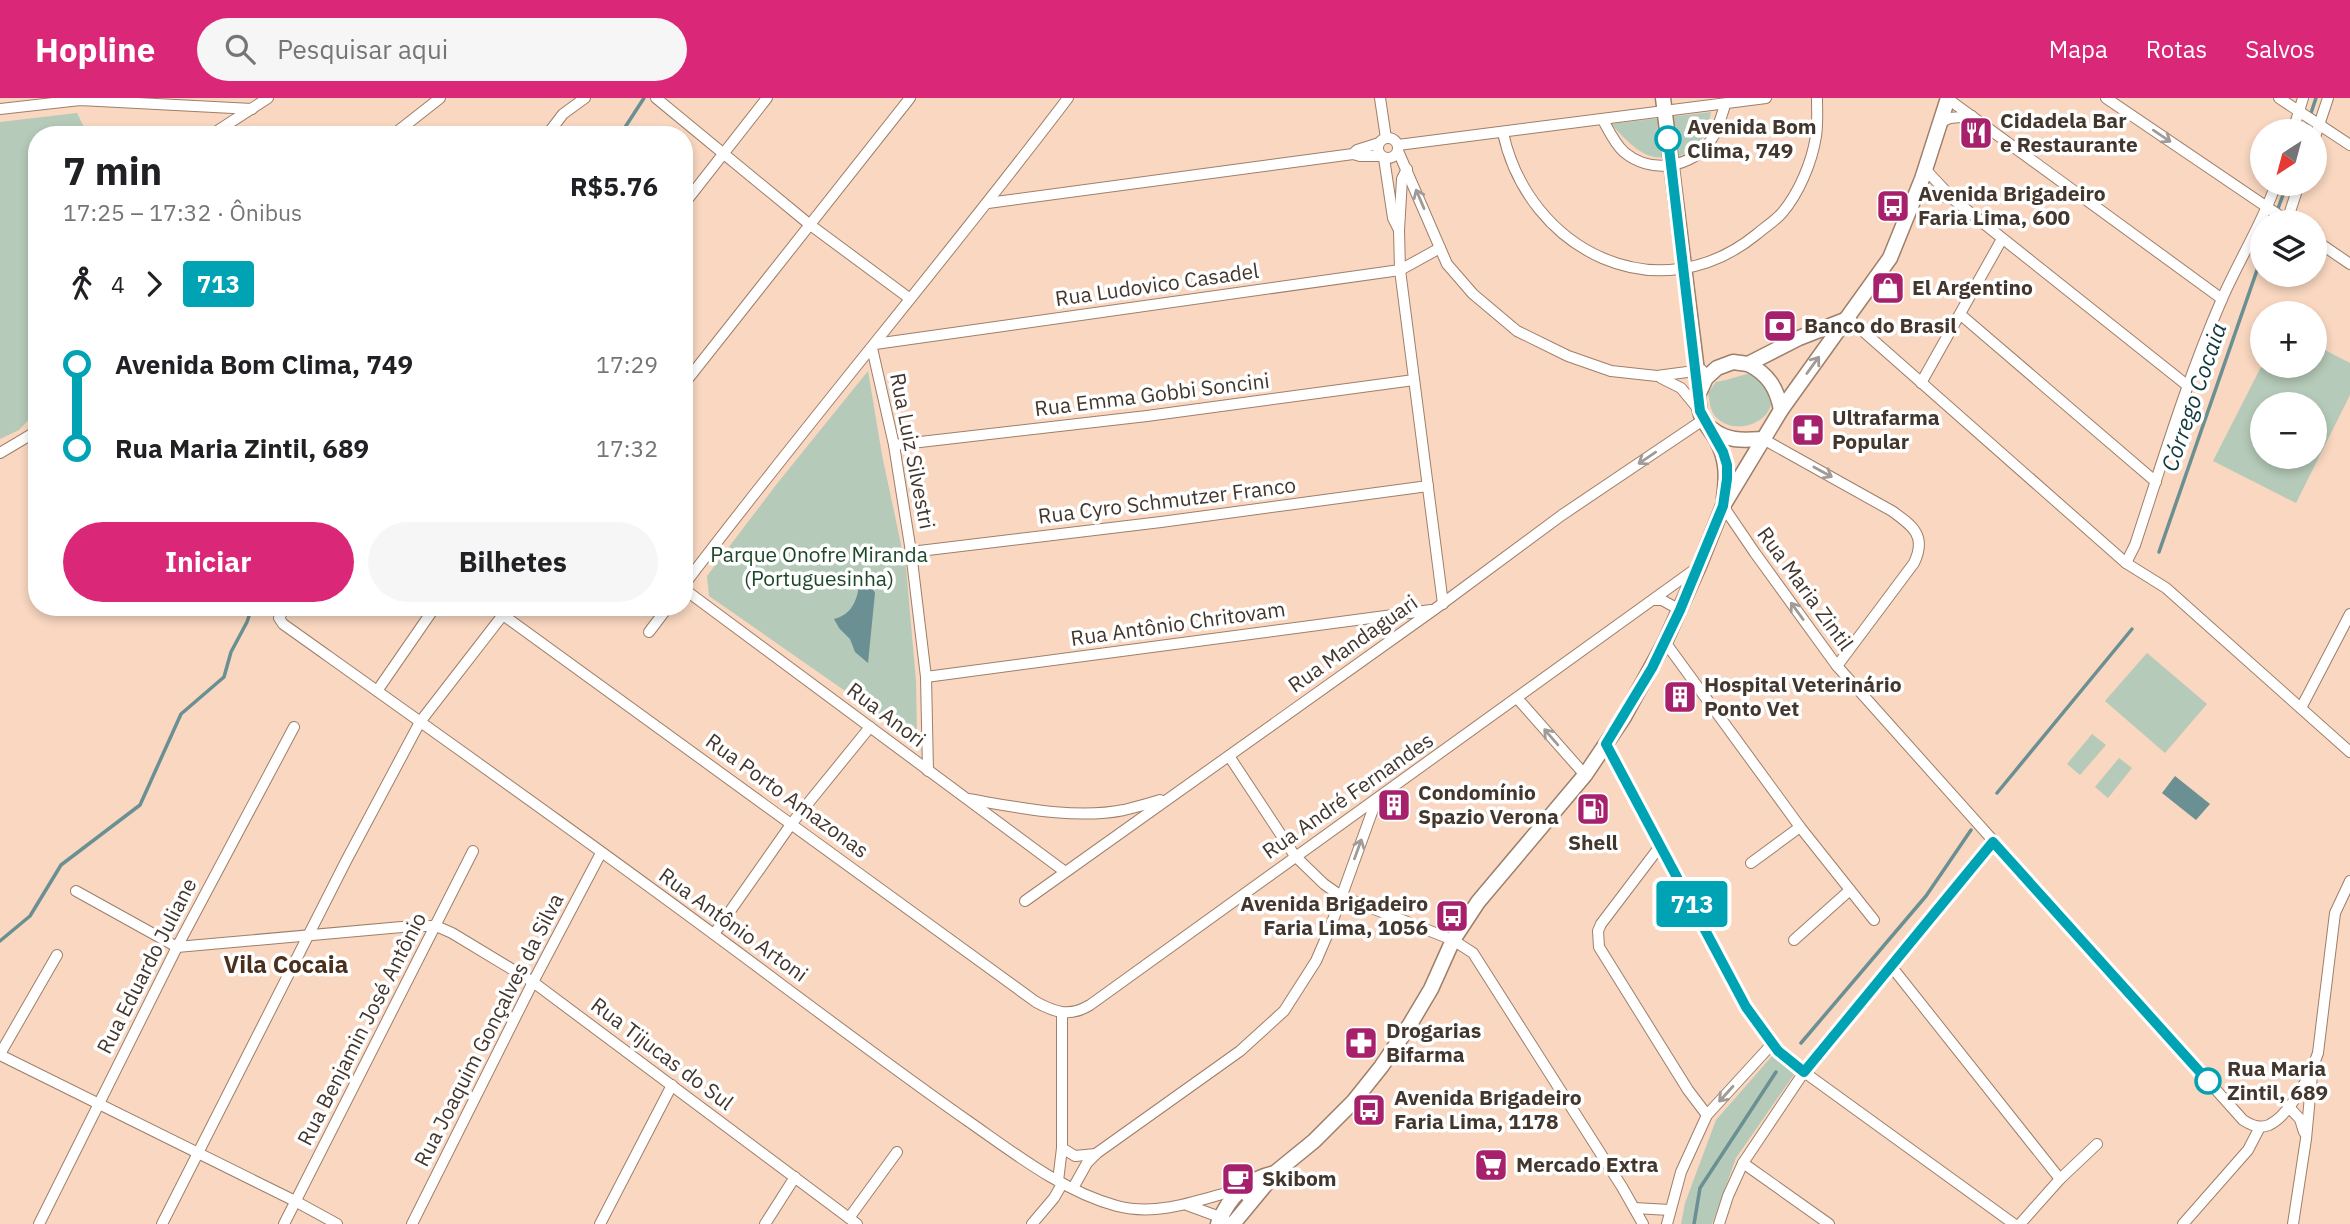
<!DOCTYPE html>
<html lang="pt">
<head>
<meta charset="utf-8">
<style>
	body { margin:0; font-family:"IBM Plex Sans",sans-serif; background:#f6f6f6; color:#202124; height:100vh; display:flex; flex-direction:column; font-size:26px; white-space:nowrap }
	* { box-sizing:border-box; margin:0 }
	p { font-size:23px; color:#757577 }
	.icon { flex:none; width:38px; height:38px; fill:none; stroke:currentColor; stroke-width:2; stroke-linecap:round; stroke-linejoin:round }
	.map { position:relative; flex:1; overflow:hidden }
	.panel { position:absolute; left:28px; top:28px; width:665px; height:490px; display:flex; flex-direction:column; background:#fff; border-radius:28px; box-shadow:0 4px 10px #0003 }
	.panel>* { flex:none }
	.badge { padding:0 14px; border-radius:5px; font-size:24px; line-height:46px }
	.needle { width:46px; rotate:216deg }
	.fabs { position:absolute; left:2250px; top:21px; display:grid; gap:14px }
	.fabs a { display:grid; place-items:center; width:77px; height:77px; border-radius:50%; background:#fff; box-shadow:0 4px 10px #0003; font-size:35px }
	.map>.badge { position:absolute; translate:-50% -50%; box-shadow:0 0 0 4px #fff }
	.legs { display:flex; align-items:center; gap:10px; height:77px; padding:0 35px; font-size:23px }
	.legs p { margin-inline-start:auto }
	.head { display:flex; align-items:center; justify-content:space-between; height:119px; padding:0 35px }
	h1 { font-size:38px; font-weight:700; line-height:52px }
	.action { display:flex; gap:14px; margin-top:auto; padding:14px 35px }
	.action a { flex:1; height:80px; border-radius:42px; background:#db2777; color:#fff; font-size:28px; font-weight:700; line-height:80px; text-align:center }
	.action a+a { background:#f6f6f6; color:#202124 }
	ul { padding:0 35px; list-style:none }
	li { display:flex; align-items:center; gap:24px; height:84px; font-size:26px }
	li i { display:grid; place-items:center; width:10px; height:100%; margin:0 9px; background:currentColor }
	li i::after { content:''; width:18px; height:18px; margin:-9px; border:5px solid; border-radius:50%; background:#fff }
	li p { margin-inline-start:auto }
	li:first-child i { background:linear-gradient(#0000 50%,currentColor 0) }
	li:last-child i { background:linear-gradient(currentColor 50%,#0000 0) }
	header { display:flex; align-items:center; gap:42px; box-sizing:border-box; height:98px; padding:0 35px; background:#db2777; color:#fff }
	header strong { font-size:33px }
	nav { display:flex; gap:38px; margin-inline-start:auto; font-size:24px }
	.search { width:490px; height:63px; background:#f6f6f6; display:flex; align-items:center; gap:18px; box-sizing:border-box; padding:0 24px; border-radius:38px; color:#757577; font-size:26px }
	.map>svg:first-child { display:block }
	.green { fill:#b5cab8; fill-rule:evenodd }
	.water { fill:#6a9093 }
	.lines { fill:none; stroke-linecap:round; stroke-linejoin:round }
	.stream { stroke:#6a9093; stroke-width:3.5 }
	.street-casing { stroke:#9e7f6a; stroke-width:12 }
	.secondary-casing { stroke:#9e7f6a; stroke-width:17 }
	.street { stroke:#fff; stroke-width:10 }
	.secondary { stroke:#fff; stroke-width:14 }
	.oneway { stroke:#a19a96 }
	.line-1-casing { stroke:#fff; stroke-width:16 }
	.line-1 { stroke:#00a3b4; stroke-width:10 }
	.stop-1-dot { fill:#fff; stroke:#00a3b4; stroke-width:3.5 }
	.labels { text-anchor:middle; stroke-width:7; stroke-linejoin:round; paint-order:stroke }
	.poi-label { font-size:21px; font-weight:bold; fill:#43362d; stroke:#fff; text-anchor:start }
	.stop-label { font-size:21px; font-weight:bold; fill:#43362d; stroke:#fff; text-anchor:start }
	.street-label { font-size:21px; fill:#43362d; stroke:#fff }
	.park-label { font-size:21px; fill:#1c4728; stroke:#fff }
	.water-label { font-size:23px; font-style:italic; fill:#11393b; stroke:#fff }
	.quarter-label { font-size:24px; font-weight:bold; fill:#4a301d; stroke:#fff }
</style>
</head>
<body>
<header>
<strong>Hopline</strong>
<div class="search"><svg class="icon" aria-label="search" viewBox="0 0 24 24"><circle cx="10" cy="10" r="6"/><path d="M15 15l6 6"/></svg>Pesquisar aqui</div>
<nav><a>Mapa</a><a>Rotas</a><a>Salvos</a></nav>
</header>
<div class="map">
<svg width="2350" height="1126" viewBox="0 0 2350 1126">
	<rect width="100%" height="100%" fill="#f9d7c0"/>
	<!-- green -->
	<g class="green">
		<path d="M1711 14C1707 38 1697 57 1671 59 1665 59 1659 60 1654 59 1636 55 1623 38 1611 26Z"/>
		<path d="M77 15 88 37H37V313L19 332 0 341V24Z"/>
		<path d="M2315 247 2350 265V297L2296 405 2213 363 2263 265V268H2315ZM2263 306H2315V359H2263Z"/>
		<path d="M868 273 882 357 906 470 916 583 917 640 907 636 709 498 707 478 776 387Z"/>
		<path d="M1756 275C1759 279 1765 283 1768 287 1785 320 1739 340 1718 321 1710 315 1710 304 1708 295L1716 284C1730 282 1741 276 1756 275Z"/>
		<path d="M2147 555 2207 606 2165 655 2105 603Z"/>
		<path d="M2092 636 2106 647 2080 677 2067 666Z"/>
		<path d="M2119 660 2132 670 2108 700 2095 689Z"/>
		<path d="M1773 957 1795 975 1736 1060 1712 1126H1681L1685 1105 1716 1022Z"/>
	</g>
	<!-- water -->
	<g class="water">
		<path d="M862 471 875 495 868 565 855 554 850 541 839 530 834 521C858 515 858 493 862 471Z"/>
		<path d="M2175 678 2210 706 2196 722 2162 695Z"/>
	</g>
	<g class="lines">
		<!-- stream -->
		<g class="stream">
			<path d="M2305 33 2316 0"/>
			<path d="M620 37 644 0"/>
			<path d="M2273 124 2287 86"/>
			<path d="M2159 454 2263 155"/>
			<path d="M1997 695 2132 531"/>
			<path d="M0 843 30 818 61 767 140 707 181 616 224 579 231 554 247 524 252 509"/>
			<path d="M1801 945 1926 798 1971 732"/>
			<path d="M1694 1126 1700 1090 1776 974"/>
		</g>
		<defs>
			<g id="street">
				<path d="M656 0 809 126 909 200"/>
				<path d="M1380 0 1386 40"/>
				<path d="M2106 0 2289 124"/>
				<path d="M2279 0 2350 47"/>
				<path d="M1948 1 2222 201"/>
				<path d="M0 11 80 2 252 11"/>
				<path d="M1603 22C1609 33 1615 46 1624 54 1650 76 1691 71 1711 42 1718 32 1721 19 1725 7"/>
				<path d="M1941 24 1950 20 1972 18"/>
				<path d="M2293 33 2303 0"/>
				<path d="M1503 35C1529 153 1658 217 1757 136 1765 129 1775 123 1782 115 1799 95 1812 64 1816 38 1818 25 1817 12 1817 0"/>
				<path d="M211 37 268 0"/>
				<path d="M393 37 440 0"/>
				<path d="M547 37 563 16 585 0"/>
				<path d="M2315 39 2328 0"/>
				<circle cx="1388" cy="50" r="10"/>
				<path d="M1398 47 1766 0"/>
				<path d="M1398 53 1447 166 1473 196 1517 233 1568 258 1611 273 1657 278 1702 272"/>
				<path d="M1353 56 1357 52 1379 45"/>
				<path d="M1384 60 1393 120 1399 132"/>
				<path d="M1407 71 1402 81 1399 132 1400 172 1443 506"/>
				<path d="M1925 71 1953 101 2188 288"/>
				<path d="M1918 92 1952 101"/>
				<path d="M988 105 1353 56 1360 58H1381"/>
				<path d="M684 106 767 0"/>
				<path d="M2287 123 2299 86"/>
				<path d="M2315 142 2350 166"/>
				<path d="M1961 217 2156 384"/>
				<path d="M1847 219 2126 465 2166 490 2350 654"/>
				<path d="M875 246 1400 172 1440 150"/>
				<path d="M872 250 894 347 911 454 926 579 928 673"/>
				<path d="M1661 280 1681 290 1699 312"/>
				<path d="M1921 285 2002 141"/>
				<path d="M684 286 910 0"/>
				<path d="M1763 341 1892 413C1913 428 1927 438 1914 465L1837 568"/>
				<path d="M894 347 1147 318 1414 282"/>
				<path d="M0 355 37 333"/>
				<path d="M1723 408 1755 455 1837 568 2243 1022C2251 1027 2259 1031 2269 1027 2290 1017 2311 976 2318 955L2335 815 2350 783"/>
				<path d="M911 454 1161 424 1428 388"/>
				<path d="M2126 465 2135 447C2162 365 2187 281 2222 201 2239 162 2262 126 2276 86"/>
				<path d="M684 487C809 322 943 165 1068 0"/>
				<path d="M684 491 1064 773"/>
				<path d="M1653 502H1662L1680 512"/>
				<path d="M285 509 279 520 283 526C450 645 618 764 782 887 844 933 905 979 968 1023 1014 1055 1062 1093 1117 1108 1160 1119 1200 1101 1241 1091L1250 1103"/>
				<path d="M492 509 1036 904C1056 915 1070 919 1090 907L1698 469"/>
				<path d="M649 534 668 509"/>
				<path d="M1665 544 1800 729 1874 822"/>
				<path d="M926 579 1431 512"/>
				<path d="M377 593 435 509"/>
				<path d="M1517 600 1585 677"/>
				<path d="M2301 610 2350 516"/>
				<path d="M1606 646 1747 909 1778 952 1804 974 2014 1126"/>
				<path d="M1229 658 1295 758 1324 786 1341 798 1453 842 1473 855 1622 1089 1643 1126"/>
				<path d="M968 701C1016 709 1074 722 1124 712 1136 709 1148 706 1160 702"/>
				<path d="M1661 747 1601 826 1598 833 1599 849 1688 992 1707 1017"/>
				<path d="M1751 765 1800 729"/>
				<path d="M76 793 177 849 413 828H436L452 835 533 884 857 1126"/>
				<path d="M1025 803 1435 511 1562 417 1703 322"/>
				<path d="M714 836 792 725 870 629"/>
				<path d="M1794 842 1850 792"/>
				<path d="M1891 868 2060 1081"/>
				<path d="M0 956 57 857"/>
				<path d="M0 957 295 1103 337 1126"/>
				<path d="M2288 1008 2300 1021 2304 1034"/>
				<path d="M1062 1050 1075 1058 1096 1056"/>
				<path d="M1743 1065 1829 1126"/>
				<path d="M1058 1083 1062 1050V915"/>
				<path d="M1073 1090 1087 1065 1097 1055 1240 953 1284 913 1316 863 1329 833 1376 703"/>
				<path d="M1187 1107 1225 1121"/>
				<path d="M1634 1110 1670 1112"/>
				<path d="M849 1120 897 1054"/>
				<path d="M39 1126 177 849 294 629"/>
				<path d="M162 1126 346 763 420 624 509 509"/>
				<path d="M284 1126 473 753"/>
				<path d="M412 1126 533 884 601 755"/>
				<path d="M600 1126 672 987"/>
				<path d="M765 1126 795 1079"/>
				<path d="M1032 1126 1054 1100 1062 1086"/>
				<path d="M1667 1126 1681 1074 1707 1017 1772 946"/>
				<path d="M1719 1126 1728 1098 1743 1065 1804 974 1993 744"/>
				<path d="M2020 1126 2060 1081 2097 1046"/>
				<path d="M2183 1126 2248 1052 2260 1029"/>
				<path d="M2293 1126 2306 1041 2312 977"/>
			</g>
			<g id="secondary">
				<path d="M1663 0 1697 273C1698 287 1697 304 1701 317 1705 326 1711 333 1716 341 1727 361 1727 378 1724 400"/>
				<path d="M1748 266C1768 276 1777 290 1781 312"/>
				<path d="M1699 295 1706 280 1717 270 1733 264 1748 266 1799 240 1845 222"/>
				<path d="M1712 331C1728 344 1744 342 1763 341"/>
				<path d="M1218 1126C1228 1100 1246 1081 1275 1075"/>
				<path d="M1233 1126 1276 1074 1314 1043 1353 1004 1381 969 1409 928 1431 891 1453 842 1478 804 1585 677 1624 619 1665 544 1699 468 1723 408 1781 312 1890 160 1922 81 1948 0"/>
			</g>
		</defs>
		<!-- street casing -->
		<use href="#street" class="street-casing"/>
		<!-- secondary casing -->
		<use href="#secondary" class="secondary-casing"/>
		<!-- street -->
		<use href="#street" class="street"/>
		<!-- secondary -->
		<use href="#secondary" class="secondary"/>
	</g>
	<!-- one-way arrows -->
	<defs><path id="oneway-shaft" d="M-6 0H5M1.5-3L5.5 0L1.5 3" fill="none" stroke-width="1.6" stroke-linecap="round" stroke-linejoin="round" transform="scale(1.75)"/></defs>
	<g class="oneway">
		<use href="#oneway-shaft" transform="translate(2162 38) rotate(34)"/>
		<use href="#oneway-shaft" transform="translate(1420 101) rotate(-113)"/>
		<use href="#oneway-shaft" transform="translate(1813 267) rotate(-54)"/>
		<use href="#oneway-shaft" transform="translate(1647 360) rotate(146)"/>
		<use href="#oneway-shaft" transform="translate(1823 374) rotate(29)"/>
		<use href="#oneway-shaft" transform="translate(1797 513) rotate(-126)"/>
		<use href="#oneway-shaft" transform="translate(1551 639) rotate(-131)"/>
		<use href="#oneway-shaft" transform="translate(1358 751) rotate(-70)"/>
		<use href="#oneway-shaft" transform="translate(1726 996) rotate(132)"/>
	</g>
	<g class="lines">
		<defs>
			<path id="line-1" d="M1668 41 1700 313 1723 354 1727 367V381L1723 408 1680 512 1652 570 1606 646 1746 909 1778 953 1804 974 1993 744 2208 983"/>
		</defs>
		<!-- line-1 casing -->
		<use href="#line-1" class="line-1-casing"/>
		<!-- line-1 -->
		<use href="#line-1" class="line-1"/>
	</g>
	<!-- icons -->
	<defs>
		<symbol id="restaurant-square" viewBox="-11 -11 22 22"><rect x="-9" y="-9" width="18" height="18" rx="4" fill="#a6206b" stroke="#fff"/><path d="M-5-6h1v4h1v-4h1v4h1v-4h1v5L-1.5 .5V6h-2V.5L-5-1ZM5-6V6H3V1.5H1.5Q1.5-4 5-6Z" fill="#fff"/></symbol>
		<symbol id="bus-square" viewBox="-11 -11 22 22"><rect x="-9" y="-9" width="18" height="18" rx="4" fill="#a6206b" stroke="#fff"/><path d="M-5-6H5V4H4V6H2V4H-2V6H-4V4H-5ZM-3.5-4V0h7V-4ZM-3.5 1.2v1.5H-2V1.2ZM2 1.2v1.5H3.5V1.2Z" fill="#fff"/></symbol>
		<symbol id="shop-square" viewBox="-11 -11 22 22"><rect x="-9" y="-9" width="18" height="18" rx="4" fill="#a6206b" stroke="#fff"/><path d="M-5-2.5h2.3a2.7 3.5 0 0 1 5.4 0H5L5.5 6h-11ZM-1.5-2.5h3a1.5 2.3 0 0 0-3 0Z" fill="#fff"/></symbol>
		<symbol id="bank-square" viewBox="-11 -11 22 22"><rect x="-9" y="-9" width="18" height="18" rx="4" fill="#a6206b" stroke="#fff"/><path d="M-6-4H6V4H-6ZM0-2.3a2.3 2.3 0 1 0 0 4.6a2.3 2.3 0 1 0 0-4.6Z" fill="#fff"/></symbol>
		<symbol id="pharmacy-square" viewBox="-11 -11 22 22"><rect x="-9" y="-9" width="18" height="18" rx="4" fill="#a6206b" stroke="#fff"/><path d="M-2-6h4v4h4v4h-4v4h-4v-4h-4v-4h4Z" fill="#fff"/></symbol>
		<symbol id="building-square" viewBox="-11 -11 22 22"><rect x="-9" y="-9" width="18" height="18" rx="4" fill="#a6206b" stroke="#fff"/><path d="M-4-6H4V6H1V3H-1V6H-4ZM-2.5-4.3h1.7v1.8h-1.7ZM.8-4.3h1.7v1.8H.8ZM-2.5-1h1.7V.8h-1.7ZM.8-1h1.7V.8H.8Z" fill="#fff"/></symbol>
		<symbol id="fuel-square" viewBox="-11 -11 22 22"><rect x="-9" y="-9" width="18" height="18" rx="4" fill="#a6206b" stroke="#fff"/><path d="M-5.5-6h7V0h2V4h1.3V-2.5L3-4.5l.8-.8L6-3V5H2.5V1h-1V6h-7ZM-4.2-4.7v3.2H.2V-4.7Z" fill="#fff"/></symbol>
		<symbol id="supermarket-square" viewBox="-11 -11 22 22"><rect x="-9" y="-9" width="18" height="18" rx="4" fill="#a6206b" stroke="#fff"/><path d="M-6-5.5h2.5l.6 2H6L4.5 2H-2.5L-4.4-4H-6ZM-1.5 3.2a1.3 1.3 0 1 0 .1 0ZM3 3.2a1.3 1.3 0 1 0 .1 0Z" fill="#fff"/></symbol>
		<symbol id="cafe-square" viewBox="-11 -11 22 22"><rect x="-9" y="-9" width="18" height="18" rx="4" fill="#a6206b" stroke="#fff"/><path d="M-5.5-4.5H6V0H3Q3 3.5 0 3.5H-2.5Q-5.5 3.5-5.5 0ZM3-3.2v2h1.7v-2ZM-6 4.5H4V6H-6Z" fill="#fff"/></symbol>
	</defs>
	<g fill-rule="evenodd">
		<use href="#restaurant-square" x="1957" y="16" width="38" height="38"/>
		<use href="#bus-square" x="1874" y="89" width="38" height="38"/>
		<use href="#shop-square" x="1869" y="171" width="38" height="38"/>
		<use href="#bank-square" x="1761" y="209" width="38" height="38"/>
		<use href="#pharmacy-square" x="1789" y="313" width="38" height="38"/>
		<use href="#building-square" x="1661" y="580" width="38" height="38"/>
		<use href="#building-square" x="1375" y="688" width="38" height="38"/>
		<use href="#fuel-square" x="1574" y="692" width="38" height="38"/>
		<use href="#bus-square" x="1433" y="799" width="38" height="38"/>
		<use href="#pharmacy-square" x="1342" y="926" width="38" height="38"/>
		<use href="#bus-square" x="1350" y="993" width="38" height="38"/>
		<use href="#supermarket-square" x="1472" y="1048" width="38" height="38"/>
		<use href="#cafe-square" x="1219" y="1062" width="38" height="38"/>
	</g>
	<!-- markers -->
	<g class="stop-1-dot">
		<circle cx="1668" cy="41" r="12"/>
		<circle cx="2208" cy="983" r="12"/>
	</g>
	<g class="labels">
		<!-- poi labels -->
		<g class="poi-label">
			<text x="2000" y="30">Cidadela Bar<tspan x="2000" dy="24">e Restaurante</tspan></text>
			<text x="1918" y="103">Avenida Brigadeiro<tspan x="1918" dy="24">Faria Lima, 600</tspan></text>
			<text x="1912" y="197">El Argentino</text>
			<text x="1804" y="235">Banco do Brasil</text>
			<text x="1832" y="327">Ultrafarma<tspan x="1832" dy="24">Popular</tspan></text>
			<text x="1704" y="594">Hospital Veterinário<tspan x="1704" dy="24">Ponto Vet</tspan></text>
			<text x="1418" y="702">Condomínio<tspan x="1418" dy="24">Spazio Verona</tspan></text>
			<text x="1593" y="752" text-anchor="middle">Shell</text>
			<text x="1428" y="813" text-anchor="end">Avenida Brigadeiro<tspan x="1428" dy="24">Faria Lima, 1056</tspan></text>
			<text x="1386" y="940">Drogarias<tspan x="1386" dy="24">Bifarma</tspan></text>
			<text x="1394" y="1007">Avenida Brigadeiro<tspan x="1394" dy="24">Faria Lima, 1178</tspan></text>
			<text x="1516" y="1074">Mercado Extra</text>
			<text x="1262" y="1088">Skibom</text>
		</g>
		<!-- stop labels -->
		<g class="stop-label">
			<text x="1687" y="36">Avenida Bom<tspan x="1687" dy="24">Clima, 749</tspan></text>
			<text x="2227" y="978">Rua Maria<tspan x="2227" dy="24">Zintil, 689</tspan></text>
		</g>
		<!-- street labels -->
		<g class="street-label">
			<text transform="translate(1157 187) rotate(-8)" y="7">Rua Ludovico Casadel</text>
			<text transform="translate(1152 297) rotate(-7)" y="7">Rua Emma Gobbi Soncini</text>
			<text transform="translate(912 353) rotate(79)" y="7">Rua Luiz Silvestri</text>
			<text transform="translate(1167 403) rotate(-7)" y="7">Rua Cyro Schmutzer Franco</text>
			<text transform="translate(1805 491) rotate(54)" y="7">Rua Maria Zintil</text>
			<text transform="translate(1178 526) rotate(-8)" y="7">Rua Antônio Chritovam</text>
			<text transform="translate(1353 546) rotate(-35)" y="7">Rua Mandaguari</text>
			<text transform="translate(886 617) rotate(37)" y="7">Rua Anori</text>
			<text transform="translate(787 698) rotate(36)" y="7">Rua Porto Amazonas</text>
			<text transform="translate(1348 698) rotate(-35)" y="7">Rua André Fernandes</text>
			<text transform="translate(733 827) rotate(36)" y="7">Rua Antônio Artoni</text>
			<text transform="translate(147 868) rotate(-63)" y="7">Rua Eduardo Juliane</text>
			<text transform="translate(362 931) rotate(-63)" y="7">Rua Benjamin José Antônio</text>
			<text transform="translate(489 932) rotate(-63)" y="7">Rua Joaquim Gonçalves da Silva</text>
			<text transform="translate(662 956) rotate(37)" y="7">Rua Tijucas do Sul</text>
		</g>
		<!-- park labels -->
		<g class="park-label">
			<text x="819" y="464">Parque Onofre Miranda<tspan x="819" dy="24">(Portuguesinha)</tspan></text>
		</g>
		<!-- water labels -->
		<g class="water-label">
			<text transform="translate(2194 299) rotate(-71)" y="8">Córrego Cocaia</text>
		</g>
		<!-- quarter labels -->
		<g class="quarter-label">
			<text x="286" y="875">Vila Cocaia</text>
		</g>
	</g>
</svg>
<div class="fabs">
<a><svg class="needle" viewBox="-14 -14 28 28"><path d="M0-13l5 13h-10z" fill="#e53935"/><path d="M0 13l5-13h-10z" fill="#757577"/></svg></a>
<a><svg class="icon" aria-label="layers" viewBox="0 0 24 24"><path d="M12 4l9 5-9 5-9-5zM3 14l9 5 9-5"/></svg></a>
<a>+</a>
<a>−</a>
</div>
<b class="badge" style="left:1692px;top:806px;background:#00a3b4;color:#fff">713</b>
<section class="panel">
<div class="head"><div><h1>7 min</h1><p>17:25 – 17:32 · Ônibus</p></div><b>R$5.76</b></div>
<div class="legs"><svg class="icon" aria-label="walk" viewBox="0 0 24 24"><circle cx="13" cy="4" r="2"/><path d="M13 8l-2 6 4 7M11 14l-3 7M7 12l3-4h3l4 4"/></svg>4<svg class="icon" aria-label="forward" viewBox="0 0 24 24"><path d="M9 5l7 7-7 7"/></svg><b class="badge" style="background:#00a3b4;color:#fff">713</b></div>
<ul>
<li><i style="color:#00a3b4"></i><b>Avenida Bom Clima, 749</b><p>17:29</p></li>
<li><i style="color:#00a3b4"></i><b>Rua Maria Zintil, 689</b><p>17:32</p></li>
</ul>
<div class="action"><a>Iniciar</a><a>Bilhetes</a></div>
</section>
</div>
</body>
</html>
